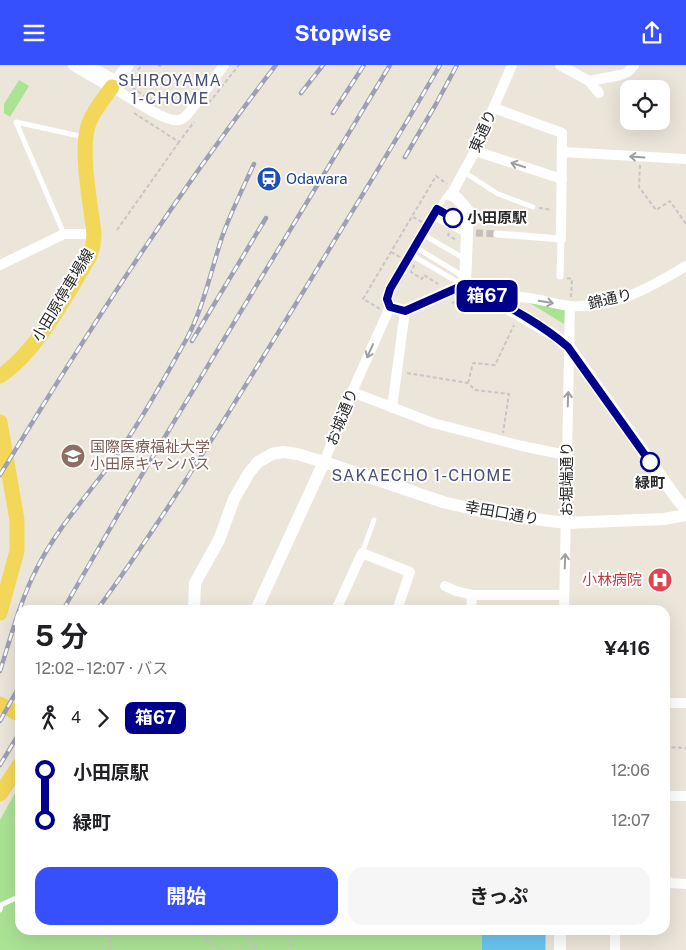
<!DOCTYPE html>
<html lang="ja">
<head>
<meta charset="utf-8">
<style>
	body { margin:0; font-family:"Public Sans","Noto Sans JP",sans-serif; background:#f6f6f6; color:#202124; height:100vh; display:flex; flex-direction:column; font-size:19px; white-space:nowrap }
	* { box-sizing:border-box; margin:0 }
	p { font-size:16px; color:#757577 }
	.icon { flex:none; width:28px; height:28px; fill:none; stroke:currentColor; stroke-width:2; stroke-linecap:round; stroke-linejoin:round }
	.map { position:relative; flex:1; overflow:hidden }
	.side { position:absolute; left:15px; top:540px; width:655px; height:330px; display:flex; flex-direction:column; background:#fff; border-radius:15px; box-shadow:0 5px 20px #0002 }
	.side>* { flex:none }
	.badge { padding:0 10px; border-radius:8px; font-size:18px; line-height:32px }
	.controls { position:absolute; left:620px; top:15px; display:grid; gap:10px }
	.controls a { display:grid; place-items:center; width:50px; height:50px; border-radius:10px; background:#fff; box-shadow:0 5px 20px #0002; font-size:25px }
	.map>.badge { position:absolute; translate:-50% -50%; box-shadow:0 0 0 2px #fff }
	.legs { display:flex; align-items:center; gap:8px; height:55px; padding:0 20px; font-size:16px }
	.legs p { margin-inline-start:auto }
	.overview { display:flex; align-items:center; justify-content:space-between; height:85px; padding:0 20px }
	h1 { font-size:28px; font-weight:700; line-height:38px }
	.primary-button { display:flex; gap:10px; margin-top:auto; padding:10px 20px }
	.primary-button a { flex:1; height:58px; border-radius:15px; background:#3650fd; color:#fff; font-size:20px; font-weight:700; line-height:58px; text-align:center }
	.primary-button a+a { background:#f6f6f6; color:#202124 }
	ul { padding:0 20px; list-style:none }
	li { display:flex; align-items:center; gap:18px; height:50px; font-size:19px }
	li i { display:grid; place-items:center; width:8px; height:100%; margin:0 6px; background:currentColor }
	li i::after { content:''; width:12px; height:12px; margin:-6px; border:4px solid; border-radius:50%; background:#fff }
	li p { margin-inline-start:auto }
	li:first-child i { background:linear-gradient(#0000 50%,currentColor 0) }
	li:last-child i { background:linear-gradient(currentColor 50%,#0000 0) }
	header { display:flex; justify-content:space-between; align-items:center; height:65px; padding:0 20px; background:#3650fd; color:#fff; font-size:22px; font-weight:700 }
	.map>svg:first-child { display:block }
	.green { fill:#abe395 }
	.water { fill:#6ac5f0 }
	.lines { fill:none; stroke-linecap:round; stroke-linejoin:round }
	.pedestrian-tunnel { stroke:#c5bfb7; stroke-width:7; stroke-dasharray:7 3.5; stroke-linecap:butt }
	.path { stroke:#c7c7c7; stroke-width:2; stroke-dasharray:4 2.5; stroke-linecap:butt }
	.service { stroke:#fff; stroke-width:5 }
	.pedestrian { stroke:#fff; stroke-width:7 }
	.minor { stroke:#fff; stroke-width:10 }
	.tertiary { stroke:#fff; stroke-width:12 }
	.primary { stroke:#f3d758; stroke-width:15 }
	.rail-casing { stroke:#9d9fb4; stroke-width:4.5 }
	.rail { stroke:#fff; stroke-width:2.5; stroke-dasharray:8; stroke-linecap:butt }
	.oneway { stroke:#9f9f9f }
	.line-1-casing { stroke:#fff; stroke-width:11 }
	.line-1 { stroke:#00008b; stroke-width:8 }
	.stop-1-dot { fill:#fff; stroke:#00008b; stroke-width:2.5 }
	.labels { text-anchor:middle; stroke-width:4; stroke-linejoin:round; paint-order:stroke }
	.street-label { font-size:15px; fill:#292929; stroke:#fff }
	.transit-label { font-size:15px; fill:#164399; stroke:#fff; text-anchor:start }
	.stop-label { font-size:15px; font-weight:bold; fill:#292929; stroke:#fff; text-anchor:start }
	.education-label { font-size:15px; fill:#785e54; stroke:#fff; text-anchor:start }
	.health-label { font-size:15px; fill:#be3a42; stroke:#fff; text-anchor:end }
	.neighbourhood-label { font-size:16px; letter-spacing:1px; fill:#494f7a; stroke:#fff }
</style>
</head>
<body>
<header><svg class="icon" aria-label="menu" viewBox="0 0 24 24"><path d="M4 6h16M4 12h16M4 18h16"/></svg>Stopwise<svg class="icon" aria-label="share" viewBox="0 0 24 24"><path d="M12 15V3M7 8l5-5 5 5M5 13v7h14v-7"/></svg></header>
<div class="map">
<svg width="686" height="885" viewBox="0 0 686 885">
	<rect width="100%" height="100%" fill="#ece5da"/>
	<!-- green -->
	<g class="green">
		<path d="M19 15 29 21 10 52 4 48V39Z"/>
		<path d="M528 237 565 243 564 259Z"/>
		<path d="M20 719V865H546V885H0V755Z"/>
	</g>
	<!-- water -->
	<rect class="water" x="482" y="865" width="63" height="20"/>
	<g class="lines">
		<!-- pedestrian-tunnel -->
		<path class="pedestrian-tunnel" d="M476 168 497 169"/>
		<!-- path -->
		<g class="path">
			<path d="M158 0 160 1 161 0"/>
			<path d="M138 5 142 0"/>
			<path d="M129 17C131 25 150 33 158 38"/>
			<path d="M209 38 239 0"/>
			<path d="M134 48 179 77 194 57"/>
			<path d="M640 100 639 122 656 145 670 136 686 159"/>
			<path d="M539 143 552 145"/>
			<path d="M413 152 422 157"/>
			<path d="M117 165 179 77"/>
			<path d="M449 168 448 170 456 175"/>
			<path d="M391 187 400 192"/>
			<path d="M413 200 414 201 411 207 422 214 424 210 438 219"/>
			<path d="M567 213 572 214 571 232"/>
			<path d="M452 238 466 233"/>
			<path d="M380 244 363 234 436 111 447 119"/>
			<path d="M407 308 468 318 475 325 509 329 503 368"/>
			<path d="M468 318 473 298 495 300 514 260"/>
			<path d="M665 682 686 683"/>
			<path d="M205 865 207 876 223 885"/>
			<path d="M290 865 291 885"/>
			<path d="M110 885 111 865"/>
			<path d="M239 885 248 876"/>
			<path d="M257 885 248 875 262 865"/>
		</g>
		<!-- service -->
		<g class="service">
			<path d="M464 107 498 129 533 142"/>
			<path d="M437 144 467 161"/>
			<path d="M433 152 465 169"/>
			<path d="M64 169 16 57 84 72"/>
			<path d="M422 169 465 194"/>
			<path d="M415 182 458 208 463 215"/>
			<path d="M410 189 454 215 462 218"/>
			<path d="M390 241 387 234 390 224 440 140 445 132 450 130"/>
			<path d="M362 488 374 455"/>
			<path d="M0 845 1 840 20 831"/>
		</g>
		<!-- pedestrian -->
		<path class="pedestrian" d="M497 169 561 174 560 211"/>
		<!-- minor -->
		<g class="minor">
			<path d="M88 0 117 16"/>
			<path d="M560 0 589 16 599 28"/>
			<path d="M589 16 621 10 628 7 634 0"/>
			<path d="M112 22C125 30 166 58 179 55 184 54 188 49 191 45L224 0"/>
			<path d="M494 43 562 68 561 174"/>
			<path d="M475 86 562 114"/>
			<path d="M563 87 686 94"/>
			<path d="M451 130 475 86 512 0"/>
			<path d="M0 200 64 169H94"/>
			<path d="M498 237C505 235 513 232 521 232 537 233 554 239 570 241 612 244 652 222 686 201"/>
			<path d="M352 327 433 358 522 381 566 390"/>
			<path d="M392 343 405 246"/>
			<path d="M324 397 352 327 390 242"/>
			<path d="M445 521 456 526 472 530"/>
			<path d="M336 545 362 488 410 507 397 545"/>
			<path d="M471 545 472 530H564"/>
			<path d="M564 545 570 241"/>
			<path d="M665 638H686"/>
			<path d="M665 731H686"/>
			<path d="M665 814 670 818 686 819"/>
			<path d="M615 865V885"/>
		</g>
		<!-- tertiary -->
		<g class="tertiary">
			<path d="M74 0 112 22 128 0"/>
			<path d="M451 130 457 133 468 146 465 219"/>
			<path d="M465 219 554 270 569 282 677 434 686 444"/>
			<path d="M390 242 405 246 465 219"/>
			<path d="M194 545 195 518 219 475 234 434 249 408 258 397 272 389 283 387 297 389 324 397 443 437 495 449 566 458 664 454 686 450"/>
			<path d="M256 545 324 397"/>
			<path d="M560 885V865"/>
		</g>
		<!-- primary -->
		<g class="primary">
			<path d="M0 311C37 287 67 229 90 191L93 180 94 169C91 140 79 84 89 58 94 45 104 33 112 22"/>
			<path d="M0 357 17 455V486L0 548"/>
			<path d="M0 639 20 650"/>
			<path d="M0 729 20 699"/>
		</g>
		<defs>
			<g id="rail">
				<path d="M301 28 323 0"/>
				<path d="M333 48 364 0"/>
				<path d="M405 92 436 39 457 0"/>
				<path d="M192 276 266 153"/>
				<path d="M0 410C86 269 175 131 276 0"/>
				<path d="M63 545 123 441 390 0"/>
				<path d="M97 545C169 446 233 341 297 237 345 158 394 80 440 0"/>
				<path d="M0 606C11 572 20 536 37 503 56 465 86 432 111 398 139 360 162 317 186 275 203 244 211 206 222 172 231 147 243 123 254 99"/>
				<path d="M0 656 20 620"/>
				<path d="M0 700 20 667"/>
			</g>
		</defs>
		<!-- rail casing -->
		<use href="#rail" class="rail-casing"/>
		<!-- rail -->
		<use href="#rail" class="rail"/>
	</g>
	<!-- one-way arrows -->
	<defs><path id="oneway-shaft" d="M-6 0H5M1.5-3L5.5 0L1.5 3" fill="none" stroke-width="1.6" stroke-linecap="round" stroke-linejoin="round" transform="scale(1.25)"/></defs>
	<g class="oneway">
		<use href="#oneway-shaft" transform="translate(637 92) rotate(-176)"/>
		<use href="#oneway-shaft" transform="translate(518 100) rotate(-162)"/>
		<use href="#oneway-shaft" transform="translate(546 237) rotate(10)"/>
		<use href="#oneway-shaft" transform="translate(370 286) rotate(114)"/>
		<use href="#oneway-shaft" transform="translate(568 334) rotate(-88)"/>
		<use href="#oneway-shaft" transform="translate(565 496) rotate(-88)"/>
	</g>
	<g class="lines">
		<defs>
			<path id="line-1" d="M453 153 437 144 390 224 387 234 390 242 405 246 466 219C501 238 538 256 568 282L650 397"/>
		</defs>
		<!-- line-1 casing -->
		<use href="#line-1" class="line-1-casing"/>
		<!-- line-1 -->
		<use href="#line-1" class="line-1"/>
	</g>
	<!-- icons -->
	<defs>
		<symbol id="station-disc" viewBox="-11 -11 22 22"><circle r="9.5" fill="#1a4fb4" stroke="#fff"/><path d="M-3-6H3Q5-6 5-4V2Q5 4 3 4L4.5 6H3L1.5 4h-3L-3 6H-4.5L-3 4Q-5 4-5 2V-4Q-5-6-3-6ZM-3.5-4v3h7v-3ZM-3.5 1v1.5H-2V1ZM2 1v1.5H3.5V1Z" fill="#fff"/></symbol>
		<symbol id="university-disc" viewBox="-11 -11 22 22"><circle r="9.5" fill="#8d6e63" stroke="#fff"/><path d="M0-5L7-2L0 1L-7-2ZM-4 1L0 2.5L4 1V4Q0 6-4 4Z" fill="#fff"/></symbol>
		<symbol id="hospital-disc" viewBox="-11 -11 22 22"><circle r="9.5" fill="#e0444e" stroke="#fff"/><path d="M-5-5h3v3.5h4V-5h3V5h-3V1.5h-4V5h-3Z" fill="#fff"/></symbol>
	</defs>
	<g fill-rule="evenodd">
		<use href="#station-disc" x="255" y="100" width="28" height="28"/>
		<use href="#university-disc" x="59" y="377" width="28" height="28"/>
		<use href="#hospital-disc" x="646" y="501" width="28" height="28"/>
	</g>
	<!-- markers -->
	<g class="stop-1-dot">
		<circle cx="453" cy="153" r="9"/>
		<circle cx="650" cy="397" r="9"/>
	</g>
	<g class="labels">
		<!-- street labels -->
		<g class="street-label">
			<text transform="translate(483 66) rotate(-66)" y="5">東通り</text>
			<text transform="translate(63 230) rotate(-59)" y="5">小田原停車場線</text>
			<text transform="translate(610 234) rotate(-13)" y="5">錦通り</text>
			<text transform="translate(342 352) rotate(-68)" y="5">お城通り</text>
			<text transform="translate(567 414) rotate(-90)" y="5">お堀端通り</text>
			<text transform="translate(502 448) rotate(10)" y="5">幸田口通り</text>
		</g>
		<!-- transit labels -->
		<g class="transit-label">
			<text x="286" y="119">Odawara</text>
		</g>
		<!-- stop labels -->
		<g class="stop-label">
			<text x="467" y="158">小田原駅</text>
			<text x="650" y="423" text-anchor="middle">緑町</text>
		</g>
		<!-- education labels -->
		<g class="education-label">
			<text x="90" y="387">国際医療福祉大学<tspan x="90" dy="17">小田原キャンパス</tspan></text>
		</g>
		<!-- health labels -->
		<g class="health-label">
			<text x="642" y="520">小林病院</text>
		</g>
		<!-- neighbourhood labels -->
		<g class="neighbourhood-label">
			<text x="170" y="21">SHIROYAMA<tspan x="170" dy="18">1-CHOME</tspan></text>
			<text x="422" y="416">SAKAECHO 1-CHOME</text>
		</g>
	</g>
</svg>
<div class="controls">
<a><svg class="icon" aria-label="locate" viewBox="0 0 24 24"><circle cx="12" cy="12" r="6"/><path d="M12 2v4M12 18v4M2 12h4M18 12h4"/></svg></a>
</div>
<b class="badge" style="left:487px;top:231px;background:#00008b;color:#fff">箱67</b>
<section class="side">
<div class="overview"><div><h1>5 分</h1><p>12:02 – 12:07 · バス</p></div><b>¥416</b></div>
<div class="legs"><svg class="icon" aria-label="walk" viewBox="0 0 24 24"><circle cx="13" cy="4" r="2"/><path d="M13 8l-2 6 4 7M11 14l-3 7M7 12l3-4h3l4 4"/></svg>4<svg class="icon" aria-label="forward" viewBox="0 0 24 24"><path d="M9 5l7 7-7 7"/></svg><b class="badge" style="background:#00008b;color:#fff">箱67</b></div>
<ul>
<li><i style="color:#00008b"></i><b>小田原駅</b><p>12:06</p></li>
<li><i style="color:#00008b"></i><b>緑町</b><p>12:07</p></li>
</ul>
<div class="primary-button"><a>開始</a><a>きっぷ</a></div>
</section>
</div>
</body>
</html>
